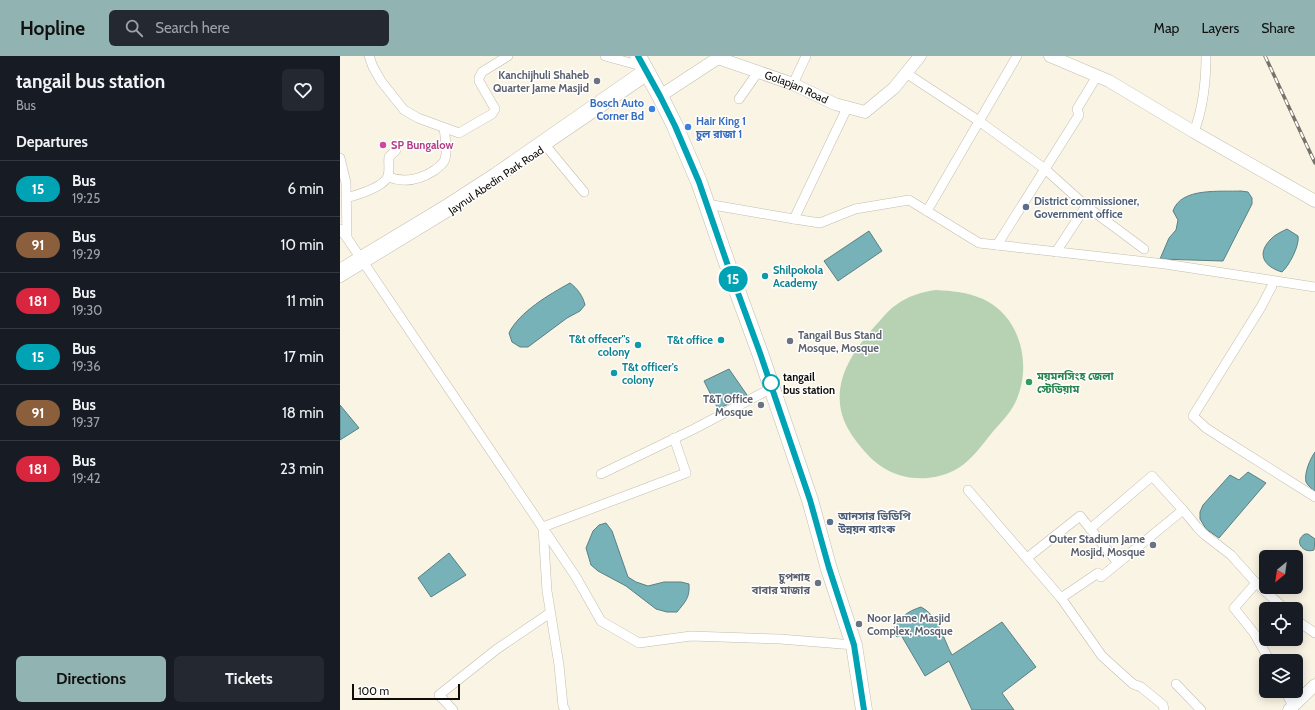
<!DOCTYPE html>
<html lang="en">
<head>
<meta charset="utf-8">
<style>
	body { margin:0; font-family:Cabin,"Noto Sans Bengali",sans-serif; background:#242831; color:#f1f3f6; height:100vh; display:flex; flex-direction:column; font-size:15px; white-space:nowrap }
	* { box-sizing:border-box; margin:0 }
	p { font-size:13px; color:#9ea1a6 }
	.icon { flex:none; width:22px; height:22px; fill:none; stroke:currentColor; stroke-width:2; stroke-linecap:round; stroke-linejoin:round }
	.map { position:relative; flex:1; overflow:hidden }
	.panel { display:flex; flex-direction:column; background:#171b24; width:340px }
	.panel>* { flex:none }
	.badge { padding:0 8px; border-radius:13px; font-size:14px; line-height:26px }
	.needle { width:26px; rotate:209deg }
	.fabs { position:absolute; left:919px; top:494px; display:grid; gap:8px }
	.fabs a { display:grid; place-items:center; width:44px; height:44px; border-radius:6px; background:#171b24; box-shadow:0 2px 10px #0003; font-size:20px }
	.scale { position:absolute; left:12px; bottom:10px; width:108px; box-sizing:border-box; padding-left:4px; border:2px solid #0f0d08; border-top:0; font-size:11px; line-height:14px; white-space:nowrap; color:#0f0d08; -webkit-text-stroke:3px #fff; paint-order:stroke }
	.map>.badge { position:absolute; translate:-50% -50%; box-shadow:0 0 0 2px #fff }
	h2 { padding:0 16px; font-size:15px; line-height:36px }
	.round { display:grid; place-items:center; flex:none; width:42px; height:42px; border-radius:6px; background:#242831 }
	.headline { display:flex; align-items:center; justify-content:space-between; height:68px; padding:0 16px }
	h1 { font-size:19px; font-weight:700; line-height:30px }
	.primary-button { display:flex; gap:8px; margin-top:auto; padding:8px 16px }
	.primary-button a { flex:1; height:46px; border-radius:6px; background:#91b4b2; color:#111; font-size:16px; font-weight:700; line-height:46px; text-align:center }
	.primary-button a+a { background:#242831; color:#f1f3f6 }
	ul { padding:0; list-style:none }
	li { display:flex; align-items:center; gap:12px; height:56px; padding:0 16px; border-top:1px solid #363941 }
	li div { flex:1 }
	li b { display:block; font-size:15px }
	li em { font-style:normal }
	li .badge { min-width:44px; font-weight:700; text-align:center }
	header { display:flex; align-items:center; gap:24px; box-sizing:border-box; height:56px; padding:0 20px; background:#91b4b2; color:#111 }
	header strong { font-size:19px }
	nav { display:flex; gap:22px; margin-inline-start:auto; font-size:14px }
	.search { width:280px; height:36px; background:#242831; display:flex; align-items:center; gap:10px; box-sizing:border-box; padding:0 14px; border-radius:6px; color:#9ea1a6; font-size:15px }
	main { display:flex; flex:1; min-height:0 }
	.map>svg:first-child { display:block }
	.green { fill:#b7d2b2 }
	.water { fill:#78b2b9; stroke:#588084 }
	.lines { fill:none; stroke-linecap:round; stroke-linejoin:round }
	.street-casing { stroke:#c2bdae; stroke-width:10 }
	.secondary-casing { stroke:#c2bdae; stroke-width:13 }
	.highway-casing { stroke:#c2bdae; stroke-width:17 }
	.street { stroke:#fff; stroke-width:9 }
	.secondary { stroke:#fff; stroke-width:12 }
	.highway { stroke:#fff; stroke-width:16 }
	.rail-casing { stroke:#777369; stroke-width:3.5 }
	.rail { stroke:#fff; stroke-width:2; stroke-dasharray:6; stroke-linecap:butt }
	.line-casing { stroke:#fff; stroke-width:9 }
	.line { stroke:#00a3b4; stroke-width:6 }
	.worship-dot { fill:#6b7280; stroke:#fff; stroke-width:1.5 }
	.shop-dot { fill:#3f7fe0; stroke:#fff; stroke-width:1.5 }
	.hotel-dot { fill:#d1479c; stroke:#fff; stroke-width:1.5 }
	.service-dot { fill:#5c6f8a; stroke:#fff; stroke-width:1.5 }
	.culture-dot { fill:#0f9aa8; stroke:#fff; stroke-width:1.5 }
	.leisure-dot { fill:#2e9e5b; stroke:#fff; stroke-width:1.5 }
	.stop-dot { fill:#fff; stroke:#00a3b4; stroke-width:2 }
	.labels { text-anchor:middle; stroke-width:3; stroke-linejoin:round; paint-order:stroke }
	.worship-label { font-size:11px; font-weight:bold; fill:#5b616d; stroke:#fff; text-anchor:end }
	.street-label { font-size:11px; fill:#0f0d08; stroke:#fff }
	.shop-label { font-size:11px; font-weight:bold; fill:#366cbe; stroke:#fff; text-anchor:end }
	.hotel-label { font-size:11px; font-weight:bold; fill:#b23c85; stroke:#fff; text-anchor:start }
	.service-label { font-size:11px; font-weight:bold; fill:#4e5e75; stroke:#fff; text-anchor:start }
	.culture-label { font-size:11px; font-weight:bold; fill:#0d838f; stroke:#fff; text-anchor:start }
	.leisure-label { font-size:11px; font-weight:bold; fill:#27864d; stroke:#fff; text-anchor:start }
	.stop-label { font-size:11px; font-weight:bold; fill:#0f0d08; stroke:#fff; text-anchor:start }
</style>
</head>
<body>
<header>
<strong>Hopline</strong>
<div class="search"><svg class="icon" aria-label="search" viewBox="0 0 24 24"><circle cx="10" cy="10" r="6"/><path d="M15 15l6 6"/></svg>Search here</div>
<nav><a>Map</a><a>Layers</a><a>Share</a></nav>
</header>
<main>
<section class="panel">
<div class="headline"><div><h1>tangail bus station</h1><p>Bus</p></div><a class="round"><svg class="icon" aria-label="heart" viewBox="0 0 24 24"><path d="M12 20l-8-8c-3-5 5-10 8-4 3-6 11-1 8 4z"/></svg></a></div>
<h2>Departures</h2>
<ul>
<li><span class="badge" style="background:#00a3b4;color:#fff">15</span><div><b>Bus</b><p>19:25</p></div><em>6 min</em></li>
<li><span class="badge" style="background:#8b5e3c;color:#fff">91</span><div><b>Bus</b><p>19:29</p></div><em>10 min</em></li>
<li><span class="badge" style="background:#d7263d;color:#fff">181</span><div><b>Bus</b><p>19:30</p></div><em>11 min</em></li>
<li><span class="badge" style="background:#00a3b4;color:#fff">15</span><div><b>Bus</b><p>19:36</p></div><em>17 min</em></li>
<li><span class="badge" style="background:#8b5e3c;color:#fff">91</span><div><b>Bus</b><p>19:37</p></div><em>18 min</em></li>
<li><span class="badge" style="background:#d7263d;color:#fff">181</span><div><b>Bus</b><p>19:42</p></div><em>23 min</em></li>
</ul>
<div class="primary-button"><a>Directions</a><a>Tickets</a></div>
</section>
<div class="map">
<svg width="975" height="654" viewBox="0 0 975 654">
	<rect width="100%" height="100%" fill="#faf4e4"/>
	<!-- green -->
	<path class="green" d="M596 234C612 235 627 236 643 243 681 260 693 311 675 347 670 358 659 368 651 378 642 389 632 403 620 411 593 428 557 426 533 404 518 389 502 370 500 348 497 317 516 292 535 270 542 263 548 254 556 249 568 240 581 236 596 234Z"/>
	<!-- water -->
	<g class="water">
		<path d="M901 135 908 136 912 142V148L883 205 820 203 829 182 836 174 838 164 833 155C841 131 880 136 901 135Z"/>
		<path d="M947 173 958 180C960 189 949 210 942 216 925 211 916 199 930 184 934 179 941 176 947 173Z"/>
		<path d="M529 175 542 195 498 225 484 205Z"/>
		<path d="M230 227C237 232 243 240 245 249L240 255 227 262 188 291H180L172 286 169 277C179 256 210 238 230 227Z"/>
		<path d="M389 313 407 339 378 353 364 325Z"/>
		<path d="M0 349 19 372 0 384Z"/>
		<path d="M975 396V435C972 433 968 430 966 426 964 417 970 403 975 396Z"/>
		<path d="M908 416 926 427 879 482 866 473 860 463V456L863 449 890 419 899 424Z"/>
		<path d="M266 467 272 475 288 521 296 526 308 530 324 526H341L349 528C350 542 345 546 337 556H327L316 553 286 530 258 515 251 509 246 492 253 475 259 469Z"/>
		<path d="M965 478H968L975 483 974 494C963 498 953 485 965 478Z"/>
		<path d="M109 497 126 519 91 541 78 522Z"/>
		<path d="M581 551C599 560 603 583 612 599L662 566 696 611 662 637 674 654H632L609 605 585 620 561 579 557 581 553 577C556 563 568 555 581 551Z"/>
	</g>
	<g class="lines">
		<defs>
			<g id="street">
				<path d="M29 0 33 11 41 25 64 54 78 62 119 77 152 58 155 53 139 25V22L142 16 168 0"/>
				<path d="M265 0 305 11"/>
				<path d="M566 17 639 65 705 113 657 189"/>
				<path d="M453 28 466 0"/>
				<path d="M399 43 418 16"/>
				<path d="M507 52 454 163 480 167 515 153 569 144 639 187 825 208 975 231"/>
				<path d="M854 76C863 52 866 26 866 0"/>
				<path d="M206 90 244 136"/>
				<path d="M0 102 6 127 7 182"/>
				<path d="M48 121C64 127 80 124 95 114 98 111 104 108 105 103 108 94 105 81 104 72"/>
				<path d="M6 142C17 139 44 131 48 120 50 113 48 107 49 101L56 94"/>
				<path d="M367 148 454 163"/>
				<path d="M746 150 804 193"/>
				<path d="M587 155 677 0"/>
				<path d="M0 173 7 182 236 521 261 565 299 587 351 580 440 583 514 589"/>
				<path d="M716 196 746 150 705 113 739 59 737 53 757 20"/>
				<path d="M0 212 106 148 154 117 305 12"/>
				<path d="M0 222 110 155 309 19"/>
				<path d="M932 230 921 251 853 360 866 372 883 383 975 441"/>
				<path d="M261 418 354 373 432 332"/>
				<path d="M628 434 721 542 762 600 793 628 801 631 823 649 824 654"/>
				<path d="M750 473 812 420 843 454 857 471 865 479 891 499 916 527 894 552 914 577 930 605"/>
				<path d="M687 502 740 460 778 507"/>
				<path d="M916 527 945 553"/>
				<path d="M721 542 758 517 761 521 843 454"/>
				<path d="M956 564 975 577"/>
				<path d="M836 628 861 654"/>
				<path d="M945 635 953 650"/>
				<path d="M113 654 99 639 157 593 210 557"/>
				<path d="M225 654 223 650 219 609 207 535 203 471 346 417 334 382"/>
			</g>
			<g id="secondary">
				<path d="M710 0 769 25 854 76 975 145"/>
				<path id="s1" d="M320 40 378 2 453 28 495 48 525 56 554 32 580 0"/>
				<path d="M949 654 975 629"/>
			</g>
			<path id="highway" d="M298 0 320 40 335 70 359 126 387 207 420 297 470 444 489 513 514 589 524 654"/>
		</defs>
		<!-- street casing -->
		<use href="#street" class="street-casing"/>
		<!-- secondary casing -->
		<use href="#secondary" class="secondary-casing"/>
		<!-- highway casing -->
		<use href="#highway" class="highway-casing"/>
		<!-- street -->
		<use href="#street" class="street"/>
		<!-- secondary -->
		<use href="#secondary" class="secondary"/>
		<!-- highway -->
		<use href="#highway" class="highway"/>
		<defs>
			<path id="rail" d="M925 0 975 107"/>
		</defs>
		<!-- rail casing -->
		<use href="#rail" class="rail-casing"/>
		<!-- rail -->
		<use href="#rail" class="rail"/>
	</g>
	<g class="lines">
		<defs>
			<path id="line" d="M298 0 320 40 335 70 359 126 387 207 420 297 470 444 489 512 514 589 524 654"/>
		</defs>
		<!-- line casing -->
		<use href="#line" class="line-casing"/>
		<!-- line -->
		<use href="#line" class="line"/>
	</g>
	<!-- markers -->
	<g class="worship-dot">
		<circle cx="257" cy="25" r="4"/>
		<circle cx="450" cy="285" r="4"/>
		<circle cx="421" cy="349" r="4"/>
		<circle cx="813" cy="489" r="4"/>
		<circle cx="478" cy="527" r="4"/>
		<circle cx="519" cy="568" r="4"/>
	</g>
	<g class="shop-dot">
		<circle cx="312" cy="53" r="4"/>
		<circle cx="348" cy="71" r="4"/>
	</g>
	<circle class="hotel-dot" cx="43" cy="89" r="4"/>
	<g class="service-dot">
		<circle cx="686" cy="151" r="4"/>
		<circle cx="490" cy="466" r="4"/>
	</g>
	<g class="culture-dot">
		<circle cx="425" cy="220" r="4"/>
		<circle cx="381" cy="284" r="4"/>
		<circle cx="298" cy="289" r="4"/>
		<circle cx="274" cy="317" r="4"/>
	</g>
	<circle class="leisure-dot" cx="689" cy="326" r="4"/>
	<circle class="stop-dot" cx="431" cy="327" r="8"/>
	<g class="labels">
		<!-- worship labels -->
		<g class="worship-label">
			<text x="249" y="23">Kanchijhuli Shaheb<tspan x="249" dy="13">Quarter Jame Masjid</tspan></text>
			<text x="458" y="283" text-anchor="start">Tangail Bus Stand<tspan x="458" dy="13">Mosque, Mosque</tspan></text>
			<text x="413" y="347">T&amp;T Office<tspan x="413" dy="13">Mosque</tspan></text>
			<text x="805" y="487">Outer Stadium Jame<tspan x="805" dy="13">Mosjid, Mosque</tspan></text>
			<text x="470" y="525">চুপশাহ<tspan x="470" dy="13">বাবার মাজার</tspan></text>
			<text x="527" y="566" text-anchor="start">Noor Jame Masjid<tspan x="527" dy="13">Complex, Mosque</tspan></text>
		</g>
		<!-- street labels -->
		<g class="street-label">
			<text dy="4" stroke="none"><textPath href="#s1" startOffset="153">Golapjan Road</textPath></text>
			<text transform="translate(156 124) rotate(-34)" y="4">Jaynul Abedin Park Road</text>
		</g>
		<!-- shop labels -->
		<g class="shop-label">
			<text x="304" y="51">Bosch Auto<tspan x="304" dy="13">Corner Bd</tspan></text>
			<text x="356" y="69" text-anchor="start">Hair King 1<tspan x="356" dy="13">চুল রাজা 1</tspan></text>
		</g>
		<!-- hotel labels -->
		<g class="hotel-label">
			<text x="51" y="93">SP Bungalow</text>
		</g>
		<!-- service labels -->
		<g class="service-label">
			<text x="694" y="149">District commissioner,<tspan x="694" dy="13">Government office</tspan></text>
			<text x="498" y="464">আনসার ভিডিপি<tspan x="498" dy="13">উন্নয়ন ব্যাংক</tspan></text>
		</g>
		<!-- culture labels -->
		<g class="culture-label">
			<text x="433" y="218">Shilpokola<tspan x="433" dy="13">Academy</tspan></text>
			<text x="290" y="287" text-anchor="end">T&amp;t offecer"s<tspan x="290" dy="13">colony</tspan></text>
			<text x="373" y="288" text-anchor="end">T&amp;t office</text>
			<text x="282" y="315">T&amp;t officer's<tspan x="282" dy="13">colony</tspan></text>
		</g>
		<!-- leisure labels -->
		<g class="leisure-label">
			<text x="697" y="324">ময়মনসিংহ জেলা<tspan x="697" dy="13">স্টেডিয়াম</tspan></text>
		</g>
		<!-- stop labels -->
		<g class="stop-label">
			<text x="443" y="325">tangail<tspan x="443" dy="13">bus station</tspan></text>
		</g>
	</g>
</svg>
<div class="fabs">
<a><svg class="needle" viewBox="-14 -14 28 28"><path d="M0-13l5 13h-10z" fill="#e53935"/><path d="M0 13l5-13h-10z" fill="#9ea1a6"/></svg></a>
<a><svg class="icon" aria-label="locate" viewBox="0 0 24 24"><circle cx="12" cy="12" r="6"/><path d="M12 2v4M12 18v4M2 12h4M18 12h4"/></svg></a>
<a><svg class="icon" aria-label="layers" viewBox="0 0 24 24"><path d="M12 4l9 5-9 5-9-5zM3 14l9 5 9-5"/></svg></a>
</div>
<div class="scale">100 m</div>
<b class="badge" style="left:393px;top:223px;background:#00a3b4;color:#fff">15</b>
</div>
</main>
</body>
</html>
